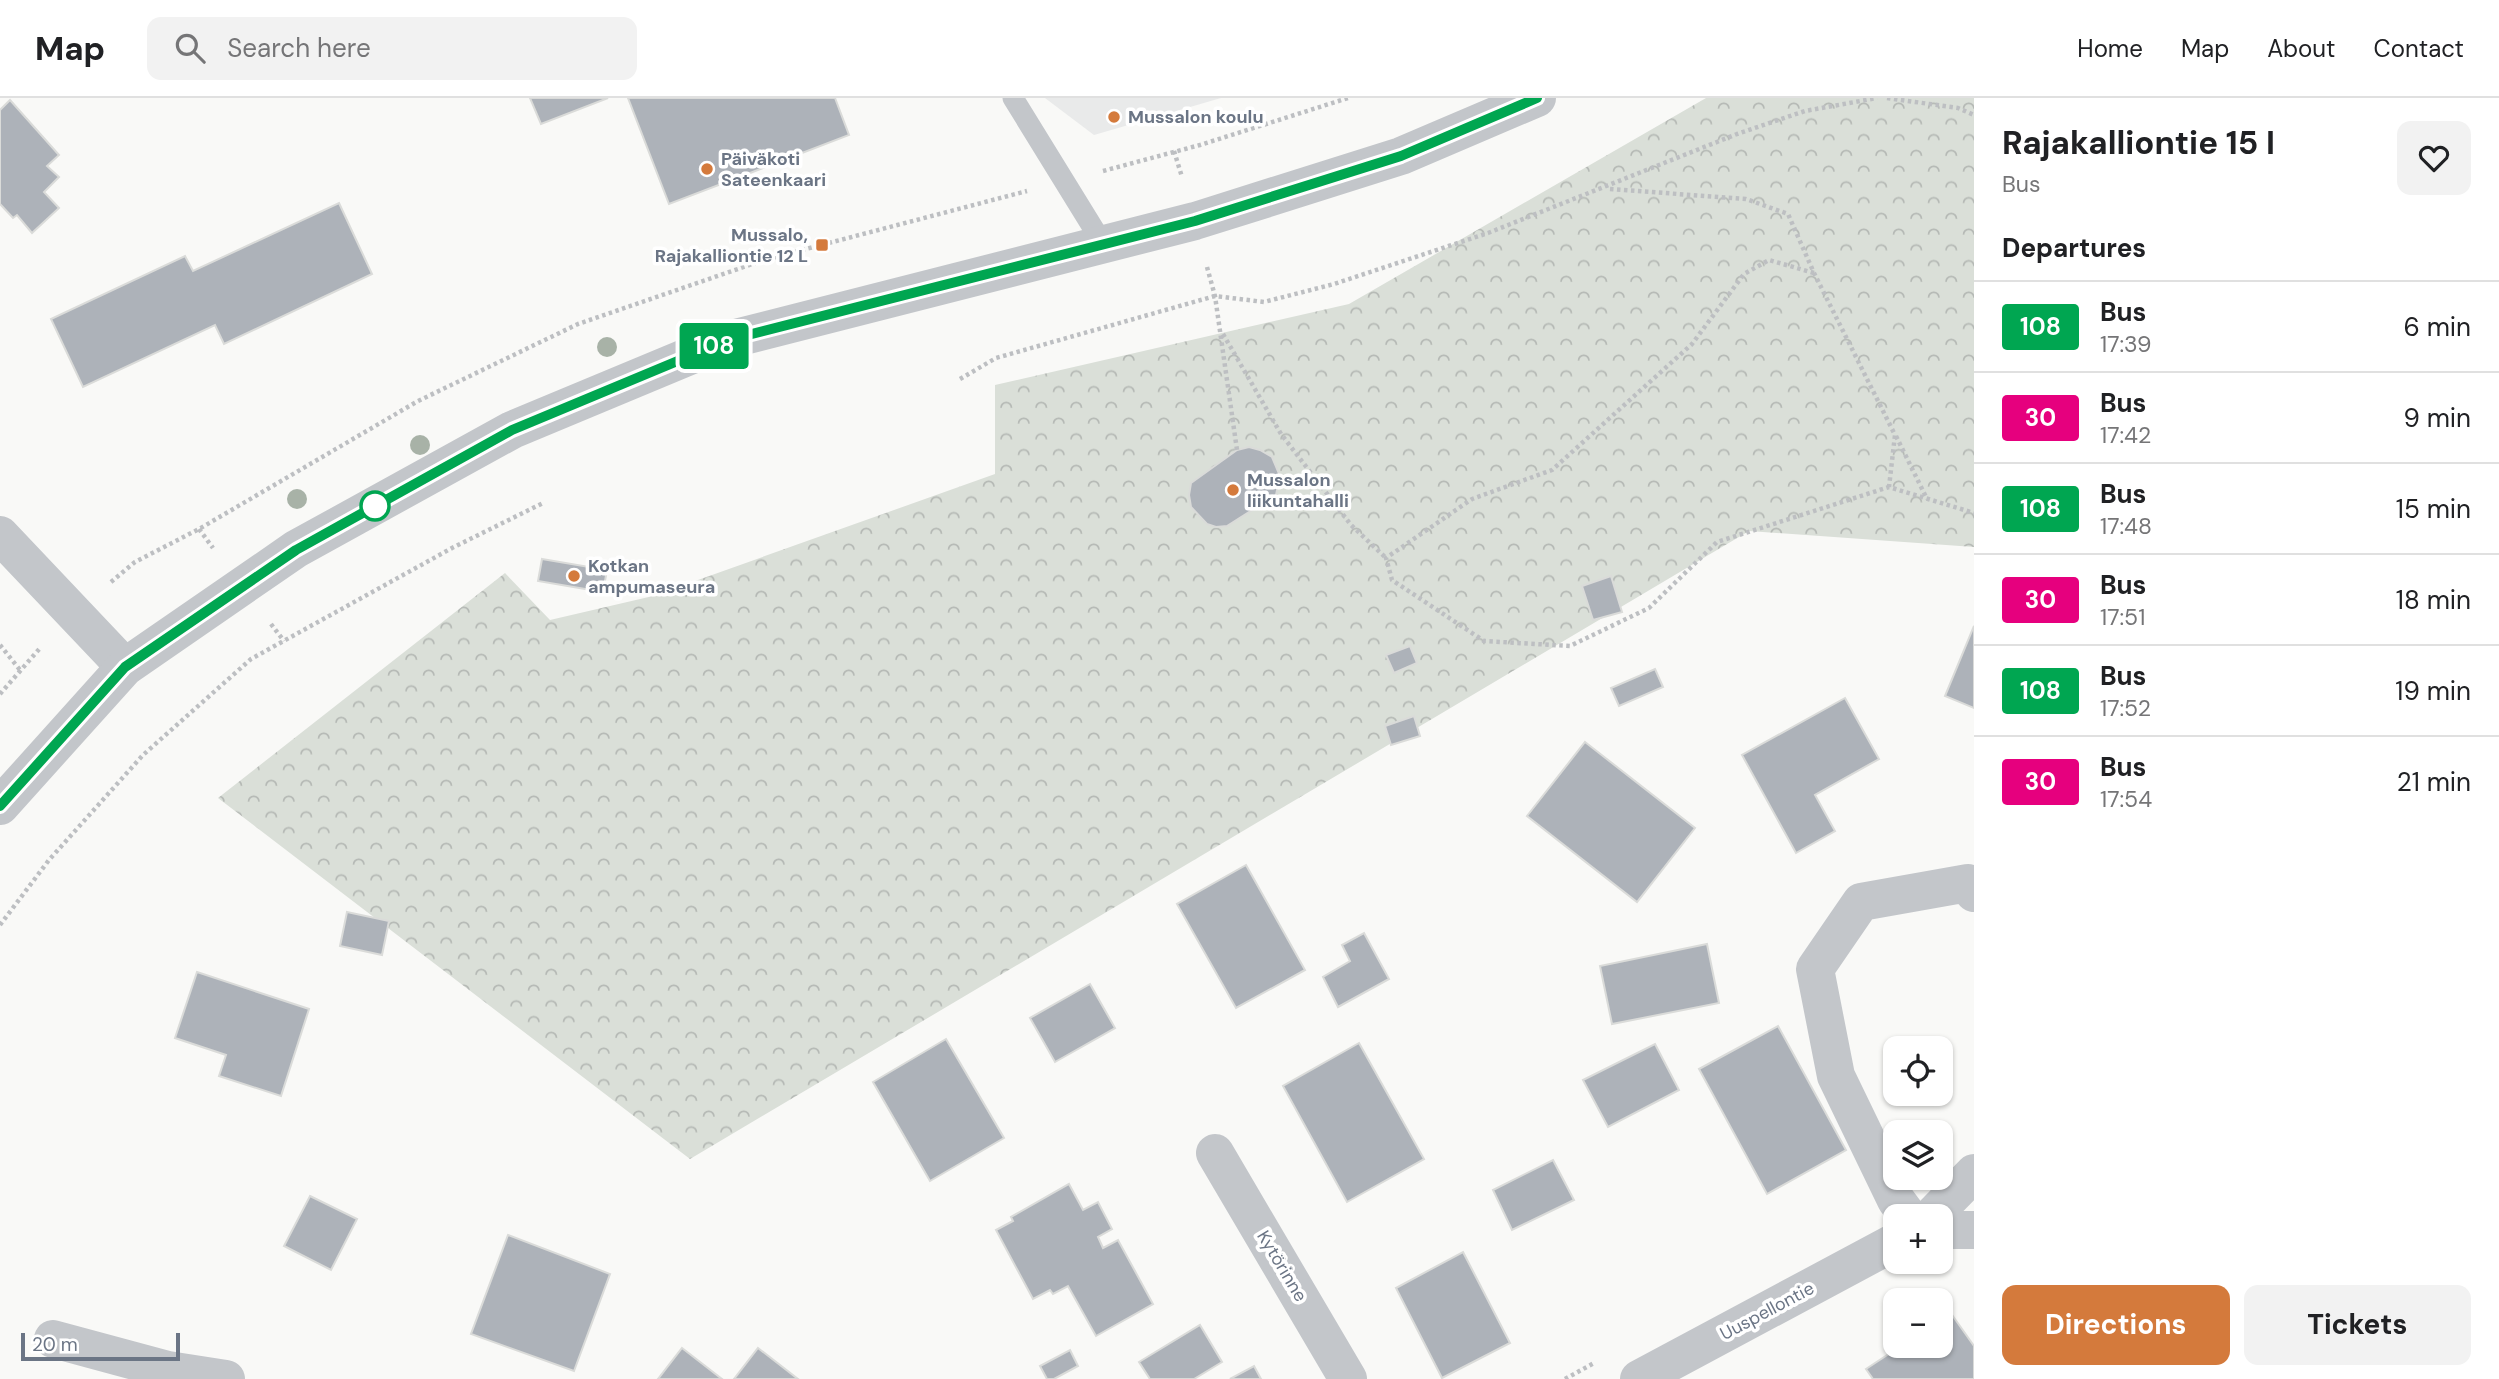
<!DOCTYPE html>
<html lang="en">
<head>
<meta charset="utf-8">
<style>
	body { margin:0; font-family:"DM Sans",sans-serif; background:#f2f2f2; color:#202124; height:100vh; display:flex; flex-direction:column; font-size:26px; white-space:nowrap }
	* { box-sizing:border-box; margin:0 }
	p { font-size:23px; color:#757577 }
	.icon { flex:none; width:38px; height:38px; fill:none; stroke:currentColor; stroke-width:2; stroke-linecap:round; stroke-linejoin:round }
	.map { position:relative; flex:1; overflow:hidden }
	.sheet { display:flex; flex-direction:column; background:#fff; width:525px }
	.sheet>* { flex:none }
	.badge { padding:0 14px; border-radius:5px; font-size:24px; line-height:46px }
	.tools { position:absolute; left:1883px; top:938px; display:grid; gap:14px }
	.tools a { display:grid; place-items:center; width:70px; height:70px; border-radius:14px; background:#fff; box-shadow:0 2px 5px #0004; font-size:35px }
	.scale { position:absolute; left:21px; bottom:18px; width:159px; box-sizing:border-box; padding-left:7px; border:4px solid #6b7585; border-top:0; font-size:19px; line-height:24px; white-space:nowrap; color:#6b7585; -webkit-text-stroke:5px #fff; paint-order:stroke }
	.map>.badge { position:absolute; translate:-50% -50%; box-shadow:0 0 0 4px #fff }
	h2 { padding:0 28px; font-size:26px; line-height:63px }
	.round { display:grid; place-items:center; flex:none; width:74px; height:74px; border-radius:14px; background:#f2f2f2 }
	.headline { display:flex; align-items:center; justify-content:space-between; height:119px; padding:0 28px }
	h1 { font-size:33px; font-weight:700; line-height:52px }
	.button { display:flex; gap:14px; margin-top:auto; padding:14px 28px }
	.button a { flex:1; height:80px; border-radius:14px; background:#d47a3c; color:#fff; font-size:28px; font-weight:700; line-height:80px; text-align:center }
	.button a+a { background:#f2f2f2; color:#202124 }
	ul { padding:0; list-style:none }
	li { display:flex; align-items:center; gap:21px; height:91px; padding:0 28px; border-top:2px solid #e0e0e0 }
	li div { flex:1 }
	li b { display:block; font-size:26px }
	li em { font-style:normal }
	li .badge { min-width:77px; font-weight:700; text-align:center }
	header { display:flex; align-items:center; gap:42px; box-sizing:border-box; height:98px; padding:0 35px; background:#fff; border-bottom:2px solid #e0e0e0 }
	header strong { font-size:33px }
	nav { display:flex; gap:38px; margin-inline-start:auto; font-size:24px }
	.search { width:490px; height:63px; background:#f2f2f2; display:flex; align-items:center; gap:18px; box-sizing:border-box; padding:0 24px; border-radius:14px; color:#757577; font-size:26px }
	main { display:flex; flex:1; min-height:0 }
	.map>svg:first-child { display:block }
	.built { fill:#e9eaea }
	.forest { fill:url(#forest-crowns) }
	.building { fill:#adb2b9; stroke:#dadbd9; stroke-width:2 }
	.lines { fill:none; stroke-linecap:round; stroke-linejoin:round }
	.path { stroke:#bdbfc2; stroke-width:4.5; stroke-dasharray:3.5 3.5; stroke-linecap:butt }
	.service { stroke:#c3c6ca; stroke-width:21 }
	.minor { stroke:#c3c6ca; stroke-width:38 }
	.tertiary { stroke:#c3c6ca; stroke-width:38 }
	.tree { fill:#a8b2a7 }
	.line-casing { stroke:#fff; stroke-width:16 }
	.line { stroke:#00a651; stroke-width:10 }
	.poi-dot { fill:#d47a3c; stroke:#fff; stroke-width:2.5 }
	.stop-dot { fill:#fff; stroke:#00a651; stroke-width:3.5 }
	.labels { text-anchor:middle; stroke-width:7; stroke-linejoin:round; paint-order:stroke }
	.poi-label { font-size:18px; font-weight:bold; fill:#6b7585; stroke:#fff; text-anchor:start }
	.street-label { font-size:18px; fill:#6b7585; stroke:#fff }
</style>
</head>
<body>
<header>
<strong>Map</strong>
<div class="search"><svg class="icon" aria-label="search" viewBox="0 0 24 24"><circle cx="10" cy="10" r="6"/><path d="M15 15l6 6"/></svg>Search here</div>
<nav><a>Home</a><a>Map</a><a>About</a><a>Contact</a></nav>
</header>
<main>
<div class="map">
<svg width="1974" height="1281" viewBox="0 0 1974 1281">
	<defs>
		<pattern id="forest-crowns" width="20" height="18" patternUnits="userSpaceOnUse" patternTransform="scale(1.75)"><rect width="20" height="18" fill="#dadfd8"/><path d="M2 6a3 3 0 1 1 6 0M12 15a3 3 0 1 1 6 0" fill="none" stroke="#b5b9b5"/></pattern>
	</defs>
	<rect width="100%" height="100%" fill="#f9f9f7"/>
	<!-- built -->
	<path class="built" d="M1045 0H1221L1094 37Z"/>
	<!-- forest -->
	<path class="forest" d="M1706 0H1974V449L1749 433 690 1061 218 700 505 475 550 522 653 498 995 376V287L1349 206Z"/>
	<!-- building -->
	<g class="building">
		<path d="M530 0H608L541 26Z"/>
		<path d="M628 0H835L849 37 669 106Z"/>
		<path d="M10 2 59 57 47 68 59 79 44 94 59 110 32 135 17 117 13 120 0 106V12Z"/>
		<path d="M339 105 372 176 224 246 215 227 83 289 51 221 185 158 193 173Z"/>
		<path d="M1249 349 1260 352 1272 359 1280 378 1276 397 1227 428 1216 429 1207 426 1191 409 1189 397 1191 385 1237 352Z"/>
		<path d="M542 461 607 472 603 494 538 483Z"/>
		<path d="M1611 478 1622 514 1593 522 1582 488Z"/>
		<path d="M1974 528V610L1945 598Z"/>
		<path d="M1410 548 1417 565 1394 575 1386 557Z"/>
		<path d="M1655 571 1663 589 1619 608 1611 590Z"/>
		<path d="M1845 600 1879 661 1815 697 1835 733 1796 755 1742 657Z"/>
		<path d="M1414 618 1420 638 1391 647 1385 628Z"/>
		<path d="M1585 644 1695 730 1637 804 1527 718Z"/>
		<path d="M1246 767 1305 872 1236 910 1177 806Z"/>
		<path d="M347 814 389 823 382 857 340 848Z"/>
		<path d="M1364 835 1389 881 1338 909 1323 879 1350 863 1342 847Z"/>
		<path d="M1707 846 1719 905 1612 926 1600 868Z"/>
		<path d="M197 874 309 911 281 998 219 978 226 957 175 940Z"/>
		<path d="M1090 886 1115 930 1055 964 1030 920Z"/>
		<path d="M1778 928 1846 1052 1767 1096 1699 971Z"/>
		<path d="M946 941 1004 1040 930 1083 873 984Z"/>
		<path d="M1359 945 1424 1061 1347 1104 1283 988Z"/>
		<path d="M1655 946 1679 992 1608 1029 1583 982Z"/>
		<path d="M1553 1062 1574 1102 1512 1132 1493 1092Z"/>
		<path d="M1069 1086 1083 1112 1098 1104 1112 1131 1098 1139 1103 1150 1118 1142 1153 1206 1096 1238 1068 1188 1053 1196 1050 1192 1033 1201 996 1132 1013 1123 1011 1119Z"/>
		<path d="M310 1098 357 1121 331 1172 284 1148Z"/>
		<path d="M508 1137 610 1176 574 1273 471 1236Z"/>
		<path d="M1463 1154 1510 1245 1442 1280 1396 1190Z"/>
		<path d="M1950 1214 1974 1248V1281H1873L1866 1271 1901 1248H1941V1220Z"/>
		<path d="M1200 1227 1222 1264 1194 1281H1150L1139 1264Z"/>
		<path d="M682 1250 722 1281H658Z"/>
		<path d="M758 1250 798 1281H734Z"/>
		<path d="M1070 1252 1078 1268 1054 1281H1047L1040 1268Z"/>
		<path d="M1254 1268 1261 1281H1230Z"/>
	</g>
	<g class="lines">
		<!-- path -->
		<g class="path">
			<path d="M1887 0 1958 10 1974 17"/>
			<path d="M1174 53 1182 79"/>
			<path d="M1103 73 1200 47 1348 0"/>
			<path d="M1610 91 1746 101 1788 116 1814 175 1895 337 1889 389"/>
			<path d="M1207 169 1215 198 1237 352"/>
			<path d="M1814 175 1769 162 1744 176 1692 246 1552 372 1472 401 1386 460 1392 482 1484 543 1570 548 1649 510 1717 444 1889 389 1974 415"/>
			<path d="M1223 236 1281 336 1351 427 1386 460"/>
			<path d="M960 281 996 260 1215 198 1264 204 1334 186 1488 135 1737 36 1805 13 1877 0"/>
			<path d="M1896 338 1927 401"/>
			<path d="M199 431 213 450"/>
			<path d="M111 484 135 464 199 431 418 303 578 226 764 162 1027 93"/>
			<path d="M271 526 284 543"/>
			<path d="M0 547 20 572"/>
			<path d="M0 596 41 549"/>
			<path d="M0 827 49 762 143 657 251 561 452 450 543 405"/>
			<path d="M1565 1281 1594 1265"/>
		</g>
		<!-- service -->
		<path class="service" d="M1013 0 1103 146"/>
		<!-- minor -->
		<g class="minor">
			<path d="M1215 1055 1348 1281"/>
			<path d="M1908 1118 1896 1102 1836 978 1815 871 1861 804 1968 785 1974 795"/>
			<path d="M1932 1118 1974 1075"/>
			<path d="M1941 1132H1974"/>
			<path d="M53 1241 168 1272 226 1281"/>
			<path d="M1639 1281 1895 1144"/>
		</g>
		<!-- tertiary -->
		<g class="tertiary">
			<path d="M0 437 125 569"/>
			<path d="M0 708 125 569 296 451 512 332 728 242 1195 123 1401 58 1537 0"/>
		</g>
	</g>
	<!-- trees -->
	<g class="tree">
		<circle cx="607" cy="249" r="10"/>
		<circle cx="420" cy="347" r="10"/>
		<circle cx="297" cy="401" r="10"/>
	</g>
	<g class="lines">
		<defs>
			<path id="line" d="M0 708 125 569 296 452 512 332 728 242 1195 123 1401 58 1537 0"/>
		</defs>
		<!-- line casing -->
		<use href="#line" class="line-casing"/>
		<!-- line -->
		<use href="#line" class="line"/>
	</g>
	<!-- markers -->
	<g class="poi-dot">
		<circle cx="1114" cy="19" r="7"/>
		<circle cx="707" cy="71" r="7"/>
		<rect x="815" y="140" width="14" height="14" rx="3.5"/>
		<circle cx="1233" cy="392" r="7"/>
		<circle cx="574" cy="478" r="7"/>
	</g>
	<circle class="stop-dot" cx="375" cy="408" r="14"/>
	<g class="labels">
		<!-- poi labels -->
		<g class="poi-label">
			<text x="1128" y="25">Mussalon koulu</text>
			<text x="721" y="67">Päiväkoti<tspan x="721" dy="21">Sateenkaari</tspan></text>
			<text x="808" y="143" text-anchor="end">Mussalo,<tspan x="808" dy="21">Rajakalliontie 12 L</tspan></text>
			<text x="1247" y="388">Mussalon<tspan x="1247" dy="21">liikuntahalli</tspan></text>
			<text x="588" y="474">Kotkan<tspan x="588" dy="21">ampumaseura</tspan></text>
		</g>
		<!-- street labels -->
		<g class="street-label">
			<text transform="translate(1282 1168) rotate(59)" y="6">Kytörinne</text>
			<text transform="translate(1767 1213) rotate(-28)" y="6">Uuspellontie</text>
		</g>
	</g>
</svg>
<div class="tools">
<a><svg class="icon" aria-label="locate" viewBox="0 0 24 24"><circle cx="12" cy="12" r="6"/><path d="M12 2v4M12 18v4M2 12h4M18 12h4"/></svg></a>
<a><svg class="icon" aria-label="layers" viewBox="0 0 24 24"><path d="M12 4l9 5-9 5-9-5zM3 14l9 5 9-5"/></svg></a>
<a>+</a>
<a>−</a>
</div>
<div class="scale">20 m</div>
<b class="badge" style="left:714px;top:248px;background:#00a651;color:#fff">108</b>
</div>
<section class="sheet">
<div class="headline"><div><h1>Rajakalliontie 15 I</h1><p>Bus</p></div><a class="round"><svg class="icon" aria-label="heart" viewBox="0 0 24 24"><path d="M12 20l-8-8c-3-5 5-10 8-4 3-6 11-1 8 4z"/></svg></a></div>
<h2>Departures</h2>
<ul>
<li><span class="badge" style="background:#00a651;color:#fff">108</span><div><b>Bus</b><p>17:39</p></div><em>6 min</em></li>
<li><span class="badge" style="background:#e6007e;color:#fff">30</span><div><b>Bus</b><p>17:42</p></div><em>9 min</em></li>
<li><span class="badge" style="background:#00a651;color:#fff">108</span><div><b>Bus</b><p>17:48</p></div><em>15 min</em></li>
<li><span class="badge" style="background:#e6007e;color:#fff">30</span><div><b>Bus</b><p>17:51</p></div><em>18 min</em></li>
<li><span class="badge" style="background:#00a651;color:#fff">108</span><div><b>Bus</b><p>17:52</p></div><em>19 min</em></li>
<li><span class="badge" style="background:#e6007e;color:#fff">30</span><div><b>Bus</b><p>17:54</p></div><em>21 min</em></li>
</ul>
<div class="button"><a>Directions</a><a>Tickets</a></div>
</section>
</main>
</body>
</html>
